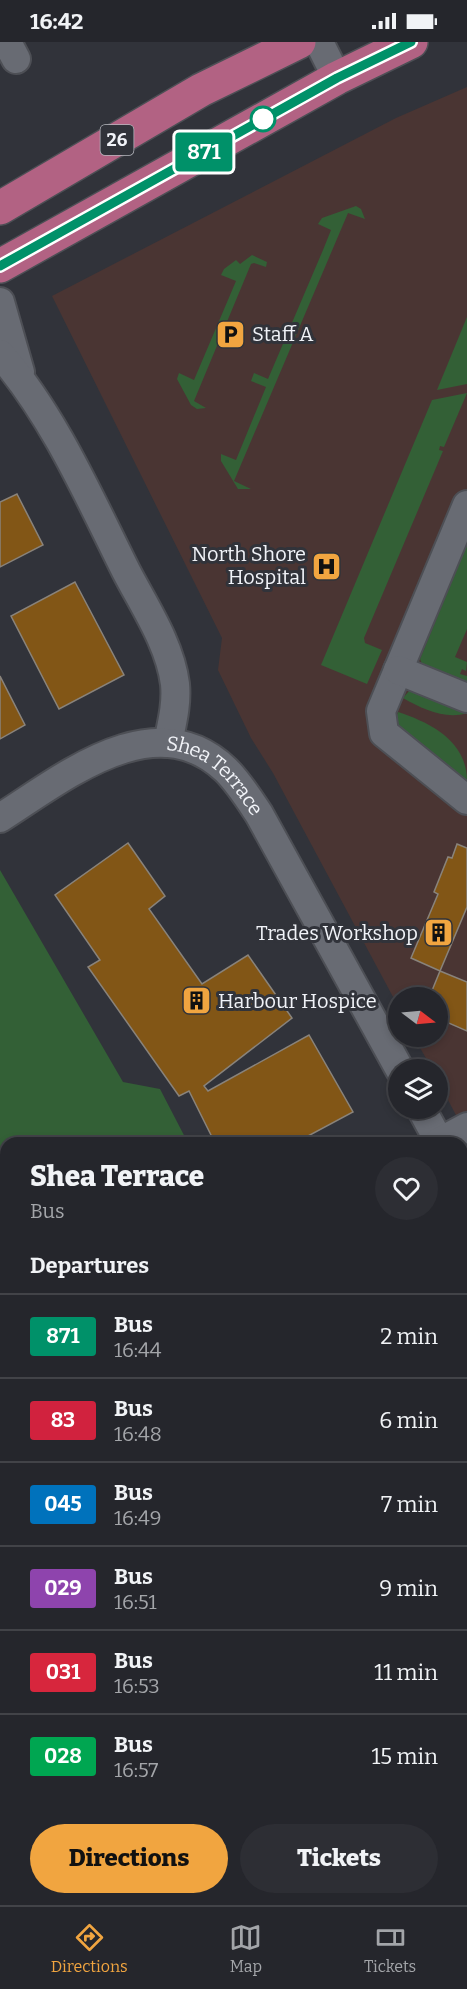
<!DOCTYPE html>
<html lang="en">
<head>
<meta charset="utf-8">
<style>
	body { margin:0; font-family:Bitter,serif; background:#2d2e34; color:#f1f3f6; height:100vh; display:flex; flex-direction:column; font-size:22px; white-space:nowrap }
	* { box-sizing:border-box; margin:0 }
	p { font-size:20px; color:#a3a5a9 }
	.icon { flex:none; width:33px; height:33px; fill:none; stroke:currentColor; stroke-width:2; stroke-linecap:round; stroke-linejoin:round }
	.map { position:relative; flex:1; overflow:hidden }
	.panel { position:absolute; left:0px; top:1095px; width:468px; height:768px; display:flex; flex-direction:column; background:#25262c; border-radius:18px 18px 0 0; box-shadow:0 3px 9px #0003,0 0 0 2px #424348 }
	.panel>* { flex:none }
	.badge { padding:0 12px; border-radius:4px; font-size:21px; line-height:39px }
	.needle { width:39px; rotate:106deg }
	.buttons { position:absolute; left:388px; top:945px; display:grid; gap:12px }
	.buttons a { display:grid; place-items:center; width:60px; height:60px; border-radius:50%; background:#25262c; box-shadow:0 3px 9px #0003,0 0 0 2px #424348; font-size:30px }
	.map>.badge { position:absolute; translate:-50% -50%; box-shadow:0 0 0 3px #fff }
	h2 { padding:0 30px; font-size:22px; line-height:54px }
	.round { display:grid; place-items:center; flex:none; width:63px; height:63px; border-radius:32px; background:#2d2e34 }
	.head { display:flex; align-items:center; justify-content:space-between; height:102px; padding:0 30px }
	h1 { font-size:28px; font-weight:800; line-height:45px }
	.cta { display:flex; gap:12px; margin-top:auto; padding:12px 30px }
	.cta a { flex:1; height:69px; border-radius:36px; background:#f1a540; color:#111; font-size:24px; font-weight:800; line-height:69px; text-align:center }
	.cta a+a { background:#2d2e34; color:#f1f3f6 }
	ul { padding:0; list-style:none }
	li { display:flex; align-items:center; gap:18px; height:84px; padding:0 30px; border-top:2px solid #424348 }
	li div { flex:1 }
	li b { display:block; font-size:22px }
	li em { font-style:normal }
	li .badge { min-width:66px; font-weight:700; text-align:center }
	.status { display:flex; justify-content:space-between; align-items:center; height:42px; padding:0 30px; background:#25262c; direction:ltr }
	.status svg { height:16px; fill:currentColor }
	.dock { display:flex; justify-content:space-around; align-items:center; height:84px; border-top:2px solid #424348; background:#25262c; font-size:16px; color:#a3a5a9 }
	.dock a { display:grid; justify-items:center; gap:3px }
	.dock .current { color:#f1a540 }
	.map>svg:first-child { display:block }
	.medical { fill:#4a3533 }
	.green { fill:#336036 }
	.water { fill:#1e5785 }
	.building { fill:#825616; stroke:#89837b; stroke-width:1.5 }
	.lines { fill:none; stroke-linecap:round; stroke-linejoin:round }
	.minor-casing { stroke:#4d4f55; stroke-width:32 }
	.major-casing { stroke:#4d4f55; stroke-width:36 }
	.minor { stroke:#686b73; stroke-width:28 }
	.major { stroke:#b26283; stroke-width:33 }
	.line-casing { stroke:#fff; stroke-width:14 }
	.line { stroke:#009169; stroke-width:9 }
	.stop-dot { fill:#fff; stroke:#009169; stroke-width:3 }
	.labels { text-anchor:middle; stroke-width:6; stroke-linejoin:round; paint-order:stroke }
	.shield { fill:#31333a; stroke:#b7b9bf; stroke-width:1.5 }
	.shield-label { font-size:18px; font-weight:bold; fill:#f1f3f8 }
	.poi-label { font-size:20px; fill:#f1f3f8; stroke:#31333a; text-anchor:start }
	.street-label { font-size:20px; fill:#f1f3f8; stroke:#31333a }
</style>
</head>
<body>
<div class="status"><b>16:42</b><svg viewBox="0 0 49 12"><path d="M0 12V9h3v3zM5 12V6h3v6zM10 12V3h3v9zM15 12V0h3v12zM26 1h20v11H26zM47 4h2v5h-2z"/></svg></div>
<div class="map">
<svg width="467" height="1863" viewBox="0 0 467 1863">
	<rect width="100%" height="100%" fill="#31333a"/>
	<!-- medical -->
	<path class="medical" d="M467 45V1094L438 1039V1028L432 1027 414 995 438 994V956H399V966L273 731 251 696 218 628 222 596 52 254 396 76Z"/>
	<!-- green -->
	<g class="green">
		<path d="M356 164 361 167 365 177 348 171 234 439 251 447H238L221 419V412L236 418 266 345 251 339 254 331 268 337 323 208 331 188 318 182 322 176Z"/>
		<path d="M252 213 267 220 266 225 254 221 251 222 194 359 206 366 197 367 191 363 177 337 179 331 194 338 236 239 221 233 224 227 236 218 240 222Z"/>
		<path d="M467 275V342L437 348Z"/>
		<path d="M467 351 444 405 440 404 439 408 443 409 364 596 365 601 382 608 367 642 321 623 432 358Z"/>
		<path d="M467 503V587L455 615 467 620 466 629 462 627 460 632 467 634V643L423 624 420 617Z"/>
		<path d="M410 648 467 667V671C446 678 422 667 403 656Z"/>
		<path d="M398 670C432 681 467 700 467 739L400 685 396 677Z"/>
		<path d="M0 828 123 1040 160 1047 188 1101H6V1341L0 1330Z"/>
		<path d="M467 1424V1572L462 1575V1426Z"/>
		<path d="M0 1434 6 1445V1857H233L237 1863H0Z"/>
		<path d="M462 1677 467 1686V1739L462 1729Z"/>
	</g>
	<!-- water -->
	<path class="water" d="M462 1729 467 1739V1863H313L310 1857H462Z"/>
	<!-- building -->
	<g class="building">
		<path d="M17 452 43 503 0 525V460Z"/>
		<path d="M75 540 124 633 59 667 11 574Z"/>
		<path d="M0 634 25 683 0 697Z"/>
		<path d="M128 801 165 854 149 867 202 942 248 913 292 976 204 1044 208 1049 309 993 353 1070 295 1101H215L189 1049 179 1054 88 925 100 918 55 853Z"/>
		<path d="M457 802 467 806V865L440 929 411 916 438 852 434 850 448 815 452 816Z"/>
		<path d="M440 929 467 940V989L444 979 447 974 438 971V956H429Z"/>
		<path d="M467 1600V1636L462 1638V1603Z"/>
		<path d="M467 1649V1676L462 1667V1652Z"/>
	</g>
	<g class="lines">
		<defs>
			<g id="minor">
				<path d="M7 0 16 17"/>
				<path d="M319 0 337 36"/>
				<path d="M0 260 20 330"/>
				<path d="M0 312C54 374 89 455 126 529 144 564 170 602 175 642 177 662 172 681 168 701"/>
				<path d="M467 463 381 669 384 691 467 758"/>
				<path d="M398 628 467 656"/>
				<path id="s1" d="M0 776C63 736 155 660 226 728 239 741 249 757 259 772L400 1028"/>
				<path d="M421 1066 440 1101"/>
				<path d="M439 1100 467 1085"/>
				<path d="M462 1142 467 1151"/>
				<path d="M0 1359 6 1370"/>
				<path d="M270 1857 273 1863"/>
			</g>
			<g id="major">
				<path d="M0 166 201 48 299 0"/>
				<path d="M0 224 337 36 411 0"/>
			</g>
		</defs>
		<!-- minor casing -->
		<use href="#minor" class="minor-casing"/>
		<!-- major casing -->
		<use href="#major" class="major-casing"/>
		<!-- minor -->
		<use href="#minor" class="minor"/>
		<!-- major -->
		<use href="#major" class="major"/>
	</g>
	<g class="lines">
		<defs>
			<path id="line" d="M0 224 337 36 411 0"/>
		</defs>
		<!-- line casing -->
		<use href="#line" class="line-casing"/>
		<!-- line -->
		<use href="#line" class="line"/>
	</g>
	<!-- icons -->
	<defs>
		<symbol id="parking-square" viewBox="-11 -11 22 22"><rect x="-9" y="-9" width="18" height="18" rx="4" fill="#f1a540" stroke="#31333a"/><path d="M-3.5-5.5H1a3.5 3.5 0 0 1 0 7H-1V5.5H-3.5ZM-1-3.4V-.6H.8a1.4 1.4 0 0 0 0-2.8Z" fill="#111"/></symbol>
		<symbol id="hospital-square" viewBox="-11 -11 22 22"><rect x="-9" y="-9" width="18" height="18" rx="4" fill="#f1a540" stroke="#31333a"/><path d="M-5-5h3v3.5h4V-5h3V5h-3V1.5h-4V5h-3Z" fill="#111"/></symbol>
		<symbol id="building-square" viewBox="-11 -11 22 22"><rect x="-9" y="-9" width="18" height="18" rx="4" fill="#f1a540" stroke="#31333a"/><path d="M-4-6H4V6H1V3H-1V6H-4ZM-2.5-4.3h1.7v1.8h-1.7ZM.8-4.3h1.7v1.8H.8ZM-2.5-1h1.7V.8h-1.7ZM.8-1h1.7V.8H.8Z" fill="#111"/></symbol>
	</defs>
	<g fill-rule="evenodd">
		<use href="#parking-square" x="214" y="276" width="33" height="33"/>
		<use href="#hospital-square" x="310" y="508" width="33" height="33"/>
		<use href="#building-square" x="422" y="874" width="33" height="33"/>
		<use href="#building-square" x="180" y="942" width="33" height="33"/>
	</g>
	<!-- markers -->
	<circle class="stop-dot" cx="263" cy="77" r="12"/>
	<g class="labels">
		<!-- shield labels -->
		<rect class="shield" x="100.5" y="83" width="33" height="30" rx="4.5"/>
		<g class="shield-label">
			<text x="117" y="104">26</text>
		</g>
		<!-- poi labels -->
		<g class="poi-label">
			<text x="252" y="299">Staff A</text>
			<text x="306" y="519" text-anchor="end">North Shore<tspan x="306" dy="23">Hospital</tspan></text>
			<text x="418" y="898" text-anchor="end">Trades Workshop</text>
			<text x="218" y="966">Harbour Hospice</text>
		</g>
		<!-- street labels -->
		<g class="street-label">
			<text dy="7" stroke="none"><textPath href="#s1" startOffset="246">Shea Terrace</textPath></text>
		</g>
	</g>
</svg>
<div class="buttons">
<a><svg class="needle" viewBox="-14 -14 28 28"><path d="M0-13l5 13h-10z" fill="#e53935"/><path d="M0 13l5-13h-10z" fill="#a3a5a9"/></svg></a>
<a><svg class="icon" aria-label="layers" viewBox="0 0 24 24"><path d="M12 4l9 5-9 5-9-5zM3 14l9 5 9-5"/></svg></a>
</div>
<b class="badge" style="left:204px;top:110px;background:#009169;color:#fff">871</b>
<section class="panel">
<div class="head"><div><h1>Shea Terrace</h1><p>Bus</p></div><a class="round"><svg class="icon" aria-label="heart" viewBox="0 0 24 24"><path d="M12 20l-8-8c-3-5 5-10 8-4 3-6 11-1 8 4z"/></svg></a></div>
<h2>Departures</h2>
<ul>
<li><span class="badge" style="background:#009169;color:#fff">871</span><div><b>Bus</b><p>16:44</p></div><em>2 min</em></li>
<li><span class="badge" style="background:#d1223e;color:#fff">83</span><div><b>Bus</b><p>16:48</p></div><em>6 min</em></li>
<li><span class="badge" style="background:#0072bc;color:#fff">045</span><div><b>Bus</b><p>16:49</p></div><em>7 min</em></li>
<li><span class="badge" style="background:#8e44ad;color:#fff">029</span><div><b>Bus</b><p>16:51</p></div><em>9 min</em></li>
<li><span class="badge" style="background:#d7263d;color:#fff">031</span><div><b>Bus</b><p>16:53</p></div><em>11 min</em></li>
<li><span class="badge" style="background:#00a651;color:#fff">028</span><div><b>Bus</b><p>16:57</p></div><em>15 min</em></li>
</ul>
<div class="cta"><a>Directions</a><a>Tickets</a></div>
</section>
</div>
<nav class="dock">
<a class="current"><svg class="icon" aria-label="directions" viewBox="0 0 24 24"><path d="M12 3l9 9-9 9-9-9zM9 14v-3h6M13 9l2 2-2 2"/></svg>Directions</a>
<a><svg class="icon" aria-label="map" viewBox="0 0 24 24"><path d="M3 6l6-2 6 2 6-2v14l-6 2-6-2-6 2zM9 4v14M15 6v14"/></svg>Map</a>
<a><svg class="icon" aria-label="tickets" viewBox="0 0 24 24"><path d="M3 7h18v10H3zM15 7v10"/></svg>Tickets</a>
</nav>
</body>
</html>
